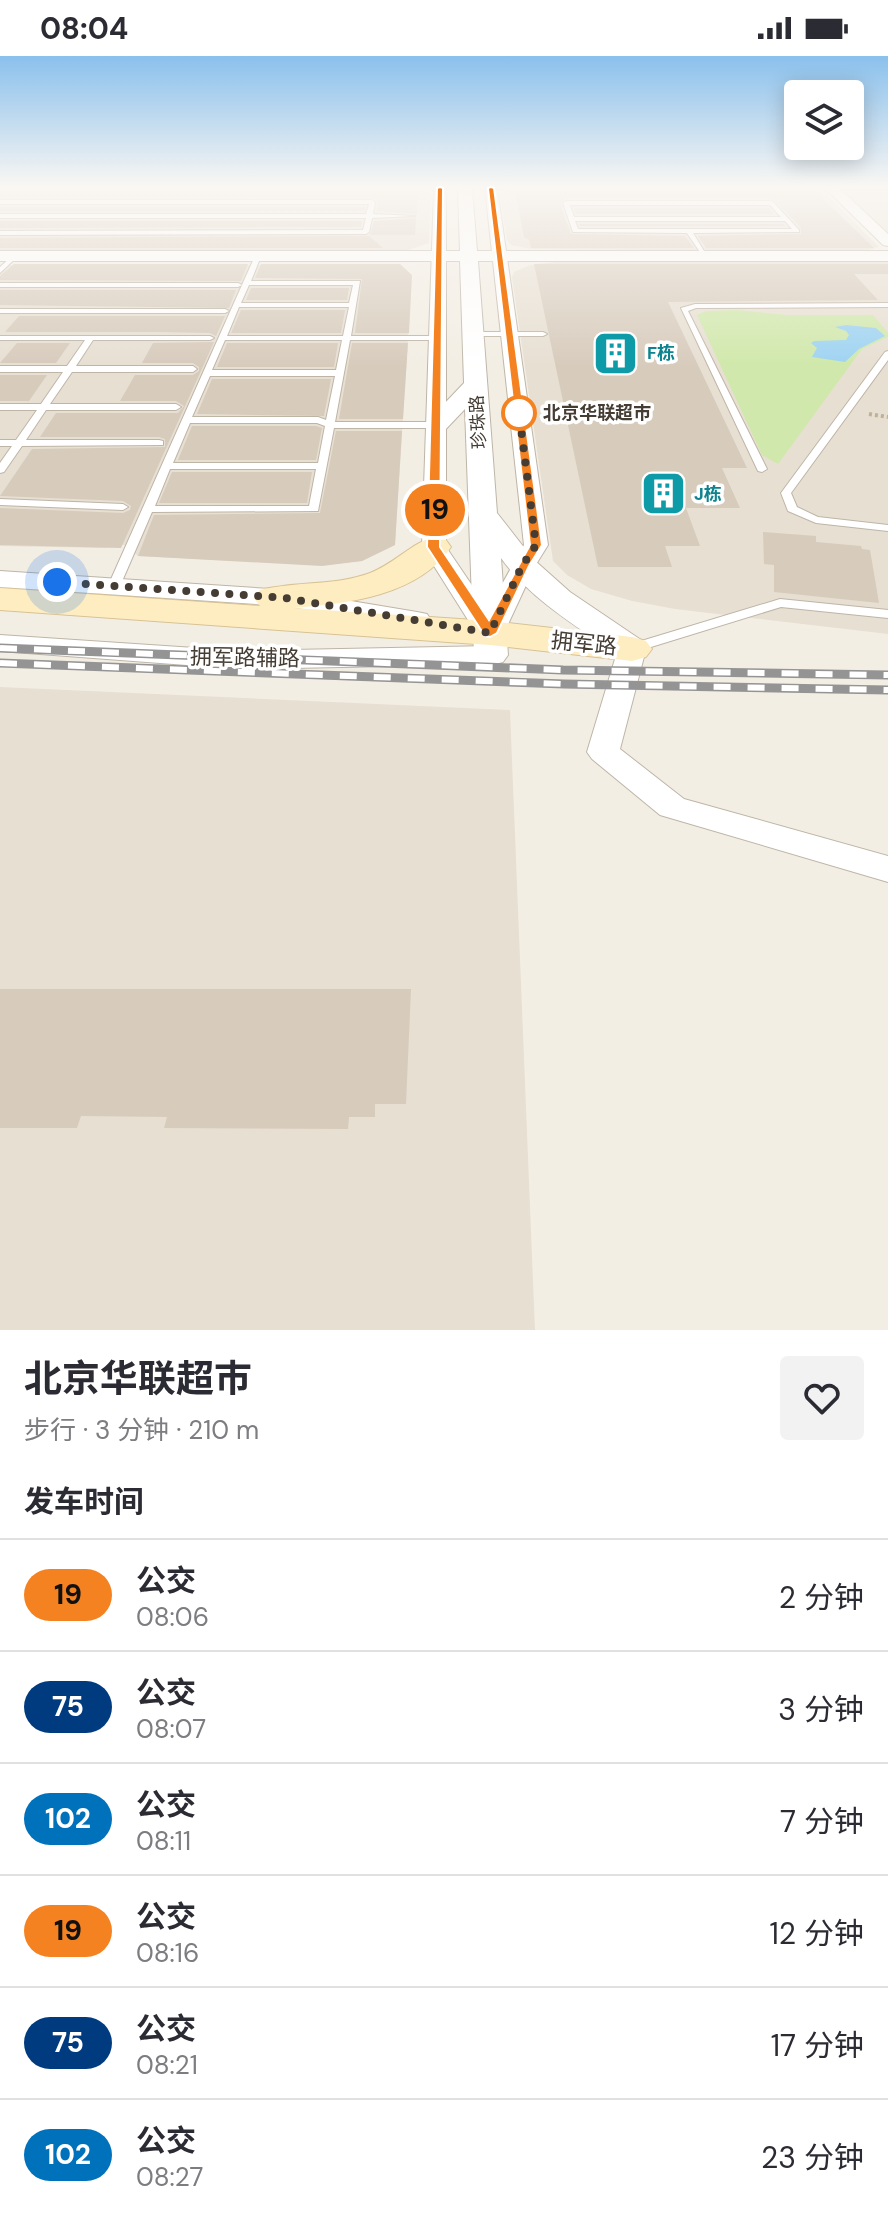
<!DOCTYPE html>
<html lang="zh">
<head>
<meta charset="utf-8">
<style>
	body { margin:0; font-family:"DM Sans","Noto Sans SC",sans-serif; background:#f2f2f3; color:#2b2b33; height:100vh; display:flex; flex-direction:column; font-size:30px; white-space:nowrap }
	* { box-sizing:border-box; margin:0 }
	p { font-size:26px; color:#7c7c81 }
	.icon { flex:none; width:44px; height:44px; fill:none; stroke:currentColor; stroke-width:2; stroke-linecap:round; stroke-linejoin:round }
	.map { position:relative; height:1274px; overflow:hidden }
	.panel { display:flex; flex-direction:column; background:#fff; flex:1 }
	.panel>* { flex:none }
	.badge { padding:0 16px; border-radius:26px; font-size:28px; line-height:52px }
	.controls { position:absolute; left:784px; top:24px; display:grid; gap:16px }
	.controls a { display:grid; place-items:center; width:80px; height:80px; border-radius:8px; background:#fff; box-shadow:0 4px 20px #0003; font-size:40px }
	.you { position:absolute; width:40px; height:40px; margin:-20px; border:6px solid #fff; border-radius:50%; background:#1a73e8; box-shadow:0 0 0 12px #1a73e833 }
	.map>.badge { position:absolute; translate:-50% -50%; box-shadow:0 0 0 4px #fff }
	h2 { padding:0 24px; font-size:30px; line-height:72px }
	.round { display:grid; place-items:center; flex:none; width:84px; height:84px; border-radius:8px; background:#f2f2f3 }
	.headline { display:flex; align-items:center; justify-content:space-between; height:136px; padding:0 24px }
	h1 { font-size:38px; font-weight:700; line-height:60px }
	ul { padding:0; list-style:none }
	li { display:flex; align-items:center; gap:24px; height:112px; padding:0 24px; border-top:2px solid #e1e1e2 }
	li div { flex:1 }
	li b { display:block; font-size:30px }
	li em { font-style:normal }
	li .badge { min-width:88px; font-weight:700; text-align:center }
	.status { display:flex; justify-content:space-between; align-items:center; height:56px; padding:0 40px; background:#fff; direction:ltr }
	.status svg { height:22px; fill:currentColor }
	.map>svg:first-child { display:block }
	.residential { fill:#e7dfd2 }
	.green { fill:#d0e8ab }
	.parking { fill:#e3e0dd }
	.water { fill:#9ed3f2 }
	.building { fill:#d7cbbc }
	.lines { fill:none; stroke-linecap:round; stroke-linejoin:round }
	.service-casing { stroke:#beb5a7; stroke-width:2 }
	.minor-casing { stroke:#beb5a7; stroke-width:2 }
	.tertiary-casing { stroke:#beb5a7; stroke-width:2 }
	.secondary-casing { stroke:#d7c294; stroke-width:2 }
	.path { stroke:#c0b097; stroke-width:4; stroke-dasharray:3 3; stroke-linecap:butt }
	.service { fill:#fff; fill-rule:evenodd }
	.minor { fill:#fff; fill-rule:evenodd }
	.tertiary { fill:#fff; fill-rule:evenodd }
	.secondary { fill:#ffedc2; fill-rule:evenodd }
	.rail-casing { stroke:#949494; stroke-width:9 }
	.rail { stroke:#fff; stroke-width:6; stroke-dasharray:17; stroke-linecap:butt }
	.line { fill:#f58220; stroke:#fff; stroke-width:2 }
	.walk { stroke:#453d34; stroke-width:8; stroke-dasharray:0 14.4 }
	.stop-dot { fill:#fff; stroke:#f58220; stroke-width:4 }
	.labels { text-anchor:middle; stroke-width:7; stroke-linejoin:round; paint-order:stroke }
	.far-culture-label { font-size:18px; font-weight:bold; fill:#0d838f; stroke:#fff; text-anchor:start }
	.far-stop-label { font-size:18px; font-weight:bold; fill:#453d34; stroke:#fff; text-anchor:start }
	.far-street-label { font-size:18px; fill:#453d34; stroke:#fff }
	.street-label { font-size:22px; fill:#453d34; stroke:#fff }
</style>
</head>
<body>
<div class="status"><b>08:04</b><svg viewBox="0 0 49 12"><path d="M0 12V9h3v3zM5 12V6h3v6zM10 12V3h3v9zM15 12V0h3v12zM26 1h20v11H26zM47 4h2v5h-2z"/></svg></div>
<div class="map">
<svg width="888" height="1274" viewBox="0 0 888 1274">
	<rect width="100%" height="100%" fill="#f3eee4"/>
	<!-- residential -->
	<g class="residential">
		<path d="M414 132 431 138 429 187 408 194 0 195V133Z"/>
		<path d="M820 132 879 191 861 196 532 193 511 189 507 184 499 133Z"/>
		<path d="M888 132V177L839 133Z"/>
		<path d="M557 206H888V578L675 553 632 545 591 533 567 519 553 505 512 221 514 216 530 209Z"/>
		<path d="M0 209H371L409 217 412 219 395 489 362 505 322 509 138 500 124 489H109L107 492 0 490Z"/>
		<path d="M0 631 510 654 535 1274H0Z"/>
	</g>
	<!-- green -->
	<path class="green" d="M737 254 786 259H873L888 277V281L862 293 778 408 762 399 697 259 706 255Z"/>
	<!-- parking -->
	<path class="parking" d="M577 164 783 165 790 173H580Z"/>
	<!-- water -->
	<path class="water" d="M846 269 876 272 885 280 859 293 845 306 812 301 817 292 811 287 814 285 846 284 849 279 846 275 835 271Z"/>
	<!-- building -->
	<g class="building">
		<path d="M0 134H398L418 136 417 158 377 155 378 146 372 141H0Z"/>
		<path d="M515 134H814L874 192H706L698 180 801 178V172L772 142H566L560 148 571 178 685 180 694 192H531L529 184 524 181Z"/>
		<path d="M0 151H365L364 155H0Z"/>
		<path d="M574 152H769L774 158H576Z"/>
		<path d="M416 162 415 179H370L374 165Z"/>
		<path d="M0 165H362L361 171 0 172Z"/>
		<path d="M579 168H784L785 170H580Z"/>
		<path d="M369 180 383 192H0V182Z"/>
		<path d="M14 208H248L241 225 0 224V220Z"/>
		<path d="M261 208H400L412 219 409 277H355L362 223 255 222Z"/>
		<path d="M534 208H888V218H854L878 244 668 246 747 412H722L740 452H686L700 490H665L672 511H598Z"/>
		<path d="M251 232H349L347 244H246Z"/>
		<path d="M0 234H236L229 252 0 249Z"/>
		<path d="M241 254H345L341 277H231Z"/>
		<path d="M19 260H225L216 280 210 277 159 276H5Z"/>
		<path d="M214 286 121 492 0 489V452L123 457 130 454 131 450 123 445 0 440 32 393 165 391V383L159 381H40L56 357H178L184 350 176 345H120L135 319H193L199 315V311L193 307H142L153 287Z"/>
		<path d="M17 287H70L56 307H0Z"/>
		<path d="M227 287H338L334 311H217Z"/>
		<path d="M352 287H408L403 363H339Z"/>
		<path d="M0 319H47L29 345H0Z"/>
		<path d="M212 323H331L324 360 197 358Z"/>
		<path d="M192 370H316L322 372 316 404H178Z"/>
		<path d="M336 375H402L395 489 362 505 322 510 138 500 154 459 320 457Z"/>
		<path d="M172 416H312L307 447H159Z"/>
		<path d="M763 476 816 480V486L861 490 862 493 870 494 879 547 774 536V509L764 508Z"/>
		<path d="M0 933H411L406 1048H375V1061H349L348 1073 164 1072 167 1061 81 1060 77 1072H0Z"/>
	</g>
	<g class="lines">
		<defs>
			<g id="service">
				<path d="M0 144H372L375 146 373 158 415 160 372 162 369 176 366 178 0 179V175L363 174 366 162H0V158H366L369 148H0Z"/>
				<path d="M772 145 799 174V176L693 177 707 200 704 202 687 177 573 176 563 147 566 145ZM570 149H770L781 161H574ZM575 165H785L792 173H578Z"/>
				<path d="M258 198 261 200 251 225H360L351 280H437L441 282 437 284H350L335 366H436L441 369 436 372H334L318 455 152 456 120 530 114 534 110 533 108 530 242 229 238 231H0V227H238L242 229 255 200ZM249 229H353L349 247H241ZM239 251H349L343 280H227ZM225 284H342L336 314H212ZM210 320H335L326 364 318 361H192ZM190 367H317L325 370 318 407H173ZM170 413H316L309 450H155Z"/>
				<path d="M13 199 18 200 0 217V211Z"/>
				<path d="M888 247V251L696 252 688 255 767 413 762 416 758 415 681 252 695 248Z"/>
				<path d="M0 253H225L229 255 225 257H0Z"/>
				<path d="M473 276H543L547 278 543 280H470L469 278Z"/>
				<path d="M0 280H210L214 282 210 284H93L76 310H193L197 313 193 316H72L50 348H176L181 351 176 354H46L26 384H159L163 385V389L22 390 4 416 0 417V407L12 390H0V384H16L37 354H0V348H41L63 316H0V310H67L85 284H0Z"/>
				<path d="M888 295V304L791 437 797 451 818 461 888 469V475L816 467 788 455 781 437 885 296Z"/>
				<path d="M0 443 123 448 128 451 123 454 0 449Z"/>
				<path d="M780 543 888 554V562L781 551 638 595 633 596 626 592 628 589Z"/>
			</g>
			<g id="minor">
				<path d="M434 132H446V491L488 553 524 489 485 132H497L548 489 535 510 504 577 500 583 490 585 480 583 422 491Z"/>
				<path d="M825 132H839L888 178V190L883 189Z"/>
				<path d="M0 515 285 534 417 556 427 558 431 564 427 570 417 572 285 550 0 531Z"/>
				<path d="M0 579 240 595 491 590 501 593 505 599 501 605 491 608 240 613 0 595Z"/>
				<path d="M632 584 642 587 646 593 620 693 684 743 888 800V826L660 759 592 703 587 696 618 593 622 587Z"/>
			</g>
			<path id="tertiary" d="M458 132H472L477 195H888V205H478L497 457 533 503 570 536 644 586 649 593 644 600 632 603 620 600C578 571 531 544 501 502L508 599 503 606 491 609 479 606 474 599 465 353 445 374H427L424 369 464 327 460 205H0V195H460Z"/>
			<path id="secondary" d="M434 481 446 484 451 491C418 540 349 547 294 552L490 565 632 581 646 585 652 593 646 601 632 605 490 589 0 554V532L260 550 254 542 260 534C296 525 335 530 370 517 394 508 413 486 434 481Z"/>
		</defs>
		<!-- service casing -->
		<use href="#service" class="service-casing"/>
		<!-- minor casing -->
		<use href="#minor" class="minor-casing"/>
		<!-- tertiary casing -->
		<use href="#tertiary" class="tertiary-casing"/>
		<!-- secondary casing -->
		<use href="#secondary" class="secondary-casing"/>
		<!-- path -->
		<path class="path" d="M869 358 888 361"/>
		<!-- service -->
		<use href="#service" class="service"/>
		<!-- minor -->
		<use href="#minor" class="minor"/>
		<!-- tertiary -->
		<use href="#tertiary" class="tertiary"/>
		<!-- secondary -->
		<use href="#secondary" class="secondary"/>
		<defs>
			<g id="rail">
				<path d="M0 592 563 614 888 619"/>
				<path d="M0 607 564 628 888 634"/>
			</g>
		</defs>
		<!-- rail casing -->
		<use href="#rail" class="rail-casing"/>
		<!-- rail -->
		<use href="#rail" class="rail"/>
	</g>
	<!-- sky -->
	<linearGradient id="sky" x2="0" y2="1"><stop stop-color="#8ac0ec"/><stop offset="0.42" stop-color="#faf7f3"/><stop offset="1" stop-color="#faf7f3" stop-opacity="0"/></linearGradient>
	<rect width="888" height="311" fill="url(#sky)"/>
	<!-- line -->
	<path class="line" d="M440 131 443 132 440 491 489 564 530 489 488 132 491 131 494 132 542 489 529 510 497 577 490 581 485 580 427 491 437 132Z"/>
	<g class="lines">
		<!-- walk -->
		<path class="walk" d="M57 526 285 542 490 577 522 510 536 489 519 357"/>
	</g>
	<!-- icons -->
	<defs>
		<symbol id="building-square" viewBox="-11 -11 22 22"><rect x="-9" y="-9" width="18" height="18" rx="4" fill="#0f9aa8" stroke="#fff"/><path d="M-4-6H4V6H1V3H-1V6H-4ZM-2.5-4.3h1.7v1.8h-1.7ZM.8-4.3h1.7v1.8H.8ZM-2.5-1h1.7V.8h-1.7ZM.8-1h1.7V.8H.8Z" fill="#fff"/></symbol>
	</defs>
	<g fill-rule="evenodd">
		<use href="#building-square" x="590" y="272" width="51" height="51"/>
		<use href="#building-square" x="638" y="412" width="51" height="51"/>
	</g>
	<!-- markers -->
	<circle class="stop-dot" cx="519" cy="357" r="16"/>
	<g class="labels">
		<!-- far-culture labels -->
		<g class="far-culture-label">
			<text x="647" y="303">F栋</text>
			<text x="694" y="444">J栋</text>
		</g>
		<!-- far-stop labels -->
		<g class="far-stop-label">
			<text x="543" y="363">北京华联超巿</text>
		</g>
		<!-- far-street labels -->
		<g class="far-street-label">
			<text transform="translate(478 366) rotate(-93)" y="6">珍珠路</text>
		</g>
		<!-- street labels -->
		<g class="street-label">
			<text transform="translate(584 587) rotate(6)" y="8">拥军路</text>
			<text transform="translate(245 601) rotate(1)" y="8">拥军路辅路</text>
		</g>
	</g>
</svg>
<div class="controls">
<a><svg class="icon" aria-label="layers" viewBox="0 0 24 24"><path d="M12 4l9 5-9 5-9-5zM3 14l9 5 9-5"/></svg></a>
</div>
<div class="you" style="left:57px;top:526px"></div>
<b class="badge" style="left:435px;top:454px;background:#f58220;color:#111">19</b>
</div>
<section class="panel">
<div class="headline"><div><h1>北京华联超巿</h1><p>步行 · 3 分钟 · 210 m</p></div><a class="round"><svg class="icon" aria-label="heart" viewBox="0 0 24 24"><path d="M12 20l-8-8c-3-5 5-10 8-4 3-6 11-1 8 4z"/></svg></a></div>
<h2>发车时间</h2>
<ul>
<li><span class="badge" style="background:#f58220;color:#111">19</span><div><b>公交</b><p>08:06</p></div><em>2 分钟</em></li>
<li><span class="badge" style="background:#003b80;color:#fff">75</span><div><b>公交</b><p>08:07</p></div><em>3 分钟</em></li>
<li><span class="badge" style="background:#0072bc;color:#fff">102</span><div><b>公交</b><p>08:11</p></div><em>7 分钟</em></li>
<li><span class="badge" style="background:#f58220;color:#111">19</span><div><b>公交</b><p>08:16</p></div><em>12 分钟</em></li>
<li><span class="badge" style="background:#003b80;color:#fff">75</span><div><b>公交</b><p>08:21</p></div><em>17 分钟</em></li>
<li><span class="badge" style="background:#0072bc;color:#fff">102</span><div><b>公交</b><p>08:27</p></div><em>23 分钟</em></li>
</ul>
</section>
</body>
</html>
